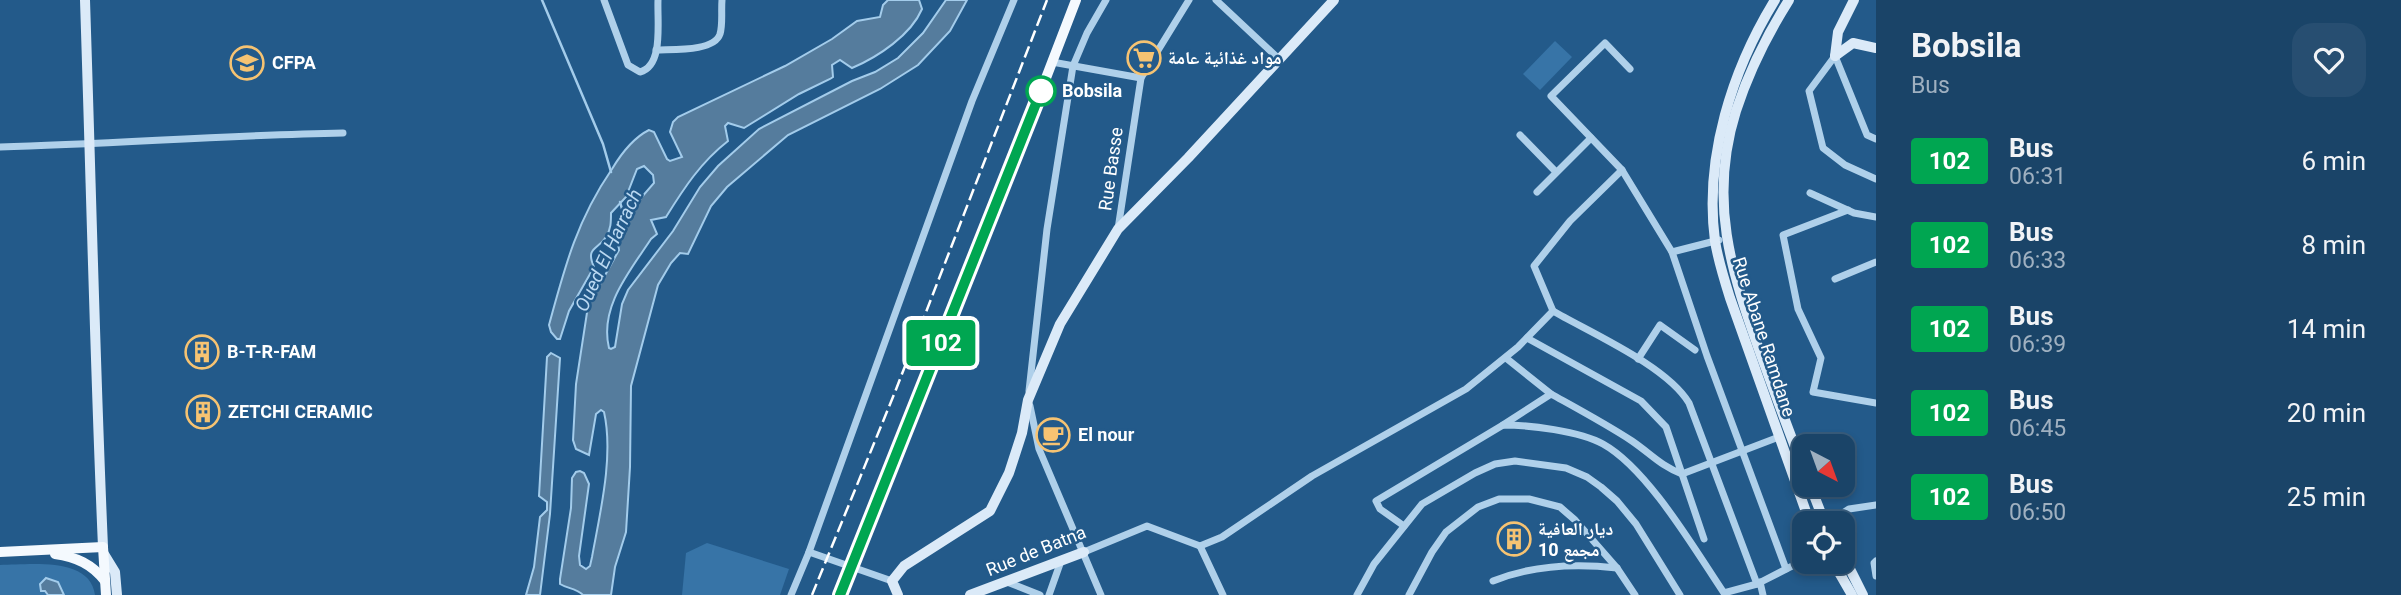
<!DOCTYPE html>
<html lang="en">
<head>
<meta charset="utf-8">
<style>
	body { margin:0; font-family:Roboto,"Noto Naskh Arabic",sans-serif; background:#274e71; color:#f1f3f6; height:100vh; display:flex; flex-direction:column; font-size:26px; white-space:nowrap }
	* { box-sizing:border-box; margin:0 }
	p { font-size:23px; color:#9fb0c0 }
	.icon { flex:none; width:38px; height:38px; fill:none; stroke:currentColor; stroke-width:2; stroke-linecap:round; stroke-linejoin:round }
	.map { position:relative; flex:1; overflow:hidden }
	.side { display:flex; flex-direction:column; background:#1a4468; width:525px }
	.side>* { flex:none }
	.badge { padding:0 14px; border-radius:5px; font-size:24px; line-height:46px }
	.needle { width:46px; rotate:139deg }
	.buttons { position:absolute; left:1792px; top:434px; display:grid; gap:14px }
	.buttons a { display:grid; place-items:center; width:63px; height:63px; border-radius:14px; background:#1a4468; box-shadow:0 4px 10px #0003,0 0 0 2px #385c7c; font-size:35px }
	.map>.badge { position:absolute; translate:-50% -50%; box-shadow:0 0 0 4px #fff }
	.round { display:grid; place-items:center; flex:none; width:74px; height:74px; border-radius:21px; background:#274e71 }
	.headline { display:flex; align-items:center; justify-content:space-between; height:119px; padding:0 35px }
	h1 { font-size:33px; font-weight:700; line-height:52px }
	ul { padding:0; list-style:none }
	li { display:flex; align-items:center; gap:21px; height:84px; padding:0 35px }
	li div { flex:1 }
	li b { display:block; font-size:26px }
	li em { font-style:normal }
	li .badge { min-width:77px; font-weight:700; text-align:center }
	main { display:flex; flex:1; min-height:0 }
	.map>svg:first-child { display:block }
	.green { fill:#3774a7 }
	.water { fill:#557c9d; stroke:#a3cceb; stroke-width:2 }
	.lines { fill:none; stroke-linecap:round; stroke-linejoin:round }
	.stream { stroke:#a3cceb; stroke-width:2.5 }
	.street { stroke:#afd0ea; stroke-width:7 }
	.secondary { stroke:#dbeaf8; stroke-width:10 }
	.primary { stroke:#f4f9fe; stroke-width:10 }
	.rail { stroke:#fff; stroke-width:2.5; stroke-dasharray:12 5; stroke-linecap:butt }
	.primary-bridge { stroke:#f4f9fe; stroke-width:10 }
	.line-casing { stroke:#fff; stroke-width:16 }
	.line { stroke:#00a651; stroke-width:10 }
	.stop-dot { fill:#fff; stroke:#00a651; stroke-width:3.5 }
	.labels { text-anchor:middle; stroke-width:5; stroke-linejoin:round; paint-order:stroke }
	.poi-label { font-size:18px; font-weight:bold; fill:#fff; stroke:#235a8a; text-anchor:start }
	.stop-label { font-size:18px; font-weight:bold; fill:#fff; stroke:#235a8a; text-anchor:start }
	.street-label { font-size:18px; fill:#fff; stroke:#235a8a }
	.water-label { font-size:19px; font-style:italic; fill:#bbd9f2; stroke:#235a8a }
</style>
</head>
<body>
<main>
<div class="map">
<svg width="1876" height="595" viewBox="0 0 1876 595">
	<rect width="100%" height="100%" fill="#235a8a"/>
	<!-- green -->
	<g class="green">
		<path d="M1555 41 1572 57 1540 90 1523 74Z"/>
		<path d="M707 543 789 569 780 595H682L686 553Z"/>
		<path d="M0 565C29 565 90 556 95 595H0Z"/>
	</g>
	<!-- water -->
	<g class="water">
		<path d="M888 0H919L922 9C911 35 878 57 852 68L840 60 832 65 833 77 830 79 799 94 744 128 728 123 725 126 728 141C701 162 684 188 666 217L651 220 657 234 651 239C630 271 599 307 609 348L611 349 615 347 622 304 628 290 673 231 700 187 718 166 759 129 852 81 875 72 898 58 923 33 946 0H967L950 31 918 65 880 89 788 135 727 187 711 206 688 254 680 253 671 263 658 285 631 386 630 467 626 532 615 567 611 595H583C576 588 568 589 560 584V579L571 508 572 478 576 472 580 471 584 473 589 484 579 556 580 565 586 569 590 566 592 557C600 513 614 456 604 412L601 410 596 414 589 455 576 449 573 440 576 384 588 306 619 250 618 243 634 206 654 183 653 175 644 166 637 169 626 197 611 213C611 222 611 229 606 237 598 250 585 247 594 267L569 311 560 339H557L551 332 549 325C565 266 577 220 612 169 621 154 633 138 649 130L654 132 667 159 670 161 682 157 670 132 673 122 678 117 785 66 832 39 857 21 880 17 883 5Z"/>
		<path d="M551 353 560 358 550 514 540 595H526L534 567 540 517 547 510V502L539 496 547 357Z"/>
		<path d="M46 578 58 582 64 595H48L45 591H41L40 584Z"/>
	</g>
	<g class="lines">
		<!-- stream -->
		<g class="stream">
			<path d="M542 0 603 144 611 172"/>
			<path d="M620 202 627 226"/>
		</g>
		<!-- street -->
		<g class="street">
			<path d="M604 0 628 65 640 72C664 66 657 21 658 0"/>
			<path d="M1216 0 1280 60"/>
			<path d="M656 50C672 49 714 52 720 34 723 24 721 11 722 0"/>
			<path d="M1835 56 1809 91 1823 148 1845 165 1876 179"/>
			<path d="M1835 56 1867 135 1876 139"/>
			<path d="M1052 62 1141 78"/>
			<path d="M1630 69 1605 43 1551 96 1622 170 1672 252 1719 240"/>
			<path d="M1520 135 1556 172"/>
			<path d="M0 147C114 144 228 135 343 133"/>
			<path d="M1537 192 1591 138"/>
			<path d="M1810 193 1854 213 1876 217"/>
			<path d="M1848 210 1783 235 1798 309 1821 358 1813 392 1876 403"/>
			<path d="M1118 229 1141 78 1189 0"/>
			<path d="M1672 252 1707 356 1786 569"/>
			<path d="M1835 279 1876 262"/>
			<path d="M1553 311C1591 333 1667 366 1689 403L1757 584"/>
			<path d="M1527 338 1641 401 1666 427 1682 474 1779 437"/>
			<path d="M1506 358 1551 394"/>
			<path d="M1638 359 1660 325 1695 350"/>
			<path d="M1029 391 1047 229 1073 66 1087 33 1106 0"/>
			<path d="M1030 406 1039 449 1101 595"/>
			<path d="M1503 425 1551 394C1578 409 1606 424 1632 441 1651 454 1661 466 1682 474L1704 539"/>
			<path d="M1829 522 1849 509 1876 505"/>
			<path d="M1404 526 1380 509 1376 501 1503 425C1529 425 1580 431 1603 444 1648 469 1695 550 1724 593L1757 584 1804 560"/>
			<path d="M1200 546 1223 595"/>
			<path d="M809 552 892 581"/>
			<path d="M1084 552 1147 526 1200 546 1222 537 1312 476 1466 389 1518 347 1553 311 1534 266 1570 221 1622 170"/>
			<path d="M1876 561 1874 563 1876 576"/>
			<path d="M1493 581C1533 565 1574 563 1617 568"/>
			<path d="M1007 582 1040 595"/>
			<path d="M1760 582 1763 595"/>
			<path d="M791 595 809 552 972 101 1014 0"/>
			<path d="M1049 595 1061 561"/>
			<path d="M1357 595 1374 564 1422 504 1475 473 1495 464 1515 461 1566 468 1587 477 1601 487 1617 501 1636 524 1680 595"/>
			<path d="M1409 595 1432 552 1446 532 1478 507 1499 499H1529L1560 507 1575 520 1617 568 1635 595"/>
		</g>
		<!-- secondary -->
		<g class="secondary">
			<path d="M85 0C91 182 95 365 103 547"/>
			<path d="M1775 0C1732 70 1704 158 1715 241 1718 260 1724 279 1730 298L1810 523"/>
			<path d="M1789 0C1767 35 1749 71 1736 111 1708 200 1731 271 1761 355 1775 393 1789 432 1804 470"/>
			<path d="M1835 56 1838 32 1854 0"/>
			<path d="M1835 56 1853 43 1876 48"/>
			<path d="M1810 485 1824 521"/>
			<path d="M104 554 115 572 117 595"/>
			<path d="M1843 555 1863 595"/>
			<path d="M1833 562 1852 595"/>
			<path d="M898 595 892 581 904 566 990 511 1009 473 1022 433 1028 400 1060 324 1118 229 1188 158 1334 0"/>
			<path d="M970 595 1084 552"/>
		</g>
		<!-- primary -->
		<g class="primary">
			<path d="M1041 91 1076 0"/>
			<path d="M0 552 103 547 106 595"/>
			<path d="M55 554C76 557 92 564 105 581"/>
		</g>
		<!-- rail -->
		<path class="rail" d="M812 595 895 392 1047 0"/>
		<!-- primary-bridge -->
		<path class="primary-bridge" d="M840 595 1041 91"/>
	</g>
	<g class="lines">
		<defs>
			<path id="line" d="M840 595 1041 91"/>
		</defs>
		<!-- line casing -->
		<use href="#line" class="line-casing"/>
		<!-- line -->
		<use href="#line" class="line"/>
	</g>
	<!-- icons -->
	<defs>
		<symbol id="supermarket-ring" viewBox="-11 -11 22 22"><circle r="9.5" fill="#235a8a" stroke="#f6c372" stroke-width="1.5"/><path d="M-6-5.5h2.5l.6 2H6L4.5 2H-2.5L-4.4-4H-6ZM-1.5 3.2a1.3 1.3 0 1 0 .1 0ZM3 3.2a1.3 1.3 0 1 0 .1 0Z" fill="#f6c372"/></symbol>
		<symbol id="university-ring" viewBox="-11 -11 22 22"><circle r="9.5" fill="#235a8a" stroke="#f6c372" stroke-width="1.5"/><path d="M0-5L7-2L0 1L-7-2ZM-4 1L0 2.5L4 1V4Q0 6-4 4Z" fill="#f6c372"/></symbol>
		<symbol id="building-ring" viewBox="-11 -11 22 22"><circle r="9.5" fill="#235a8a" stroke="#f6c372" stroke-width="1.5"/><path d="M-4-6H4V6H1V3H-1V6H-4ZM-2.5-4.3h1.7v1.8h-1.7ZM.8-4.3h1.7v1.8H.8ZM-2.5-1h1.7V.8h-1.7ZM.8-1h1.7V.8H.8Z" fill="#f6c372"/></symbol>
		<symbol id="cafe-ring" viewBox="-11 -11 22 22"><circle r="9.5" fill="#235a8a" stroke="#f6c372" stroke-width="1.5"/><path d="M-5.5-4.5H6V0H3Q3 3.5 0 3.5H-2.5Q-5.5 3.5-5.5 0ZM3-3.2v2h1.7v-2ZM-6 4.5H4V6H-6Z" fill="#f6c372"/></symbol>
	</defs>
	<g fill-rule="evenodd">
		<use href="#supermarket-ring" x="1125" y="39" width="38" height="38"/>
		<use href="#university-ring" x="228" y="44" width="38" height="38"/>
		<use href="#building-ring" x="183" y="333" width="38" height="38"/>
		<use href="#building-ring" x="184" y="393" width="38" height="38"/>
		<use href="#cafe-ring" x="1034" y="416" width="38" height="38"/>
		<use href="#building-ring" x="1495" y="520" width="38" height="38"/>
	</g>
	<!-- markers -->
	<circle class="stop-dot" cx="1041" cy="91" r="14"/>
	<g class="labels">
		<!-- poi labels -->
		<g class="poi-label">
			<text x="1168" y="64">مواد غذائية عامة</text>
			<text x="272" y="69">CFPA</text>
			<text x="227" y="358">B-T-R-FAM</text>
			<text x="228" y="418">ZETCHI CERAMIC</text>
			<text x="1078" y="441">El nour</text>
			<text x="1538" y="535">ديار العافية<tspan x="1538" dy="21">مجمع 10</tspan></text>
		</g>
		<!-- stop labels -->
		<g class="stop-label">
			<text x="1062" y="97">Bobsila</text>
		</g>
		<!-- street labels -->
		<g class="street-label">
			<text transform="translate(1111 169) rotate(-82)" y="6">Rue Basse</text>
			<text transform="translate(1764 337) rotate(72)" y="6">Rue Abane Ramdane</text>
			<text transform="translate(1036 551) rotate(-22)" y="6">Rue de Batna</text>
		</g>
		<!-- water labels -->
		<g class="water-label">
			<text transform="translate(608 250) rotate(-65)" y="7">Oued El Harrach</text>
		</g>
	</g>
</svg>
<div class="buttons">
<a><svg class="needle" viewBox="-14 -14 28 28"><path d="M0-13l5 13h-10z" fill="#e53935"/><path d="M0 13l5-13h-10z" fill="#9fb0c0"/></svg></a>
<a><svg class="icon" aria-label="locate" viewBox="0 0 24 24"><circle cx="12" cy="12" r="6"/><path d="M12 2v4M12 18v4M2 12h4M18 12h4"/></svg></a>
</div>
<b class="badge" style="left:941px;top:343px;background:#00a651;color:#fff">102</b>
</div>
<section class="side">
<div class="headline"><div><h1>Bobsila</h1><p>Bus</p></div><a class="round"><svg class="icon" aria-label="heart" viewBox="0 0 24 24"><path d="M12 20l-8-8c-3-5 5-10 8-4 3-6 11-1 8 4z"/></svg></a></div>
<ul>
<li><span class="badge" style="background:#00a651;color:#fff">102</span><div><b>Bus</b><p>06:31</p></div><em>6 min</em></li>
<li><span class="badge" style="background:#00a651;color:#fff">102</span><div><b>Bus</b><p>06:33</p></div><em>8 min</em></li>
<li><span class="badge" style="background:#00a651;color:#fff">102</span><div><b>Bus</b><p>06:39</p></div><em>14 min</em></li>
<li><span class="badge" style="background:#00a651;color:#fff">102</span><div><b>Bus</b><p>06:45</p></div><em>20 min</em></li>
<li><span class="badge" style="background:#00a651;color:#fff">102</span><div><b>Bus</b><p>06:50</p></div><em>25 min</em></li>
</ul>
</section>
</main>
</body>
</html>
